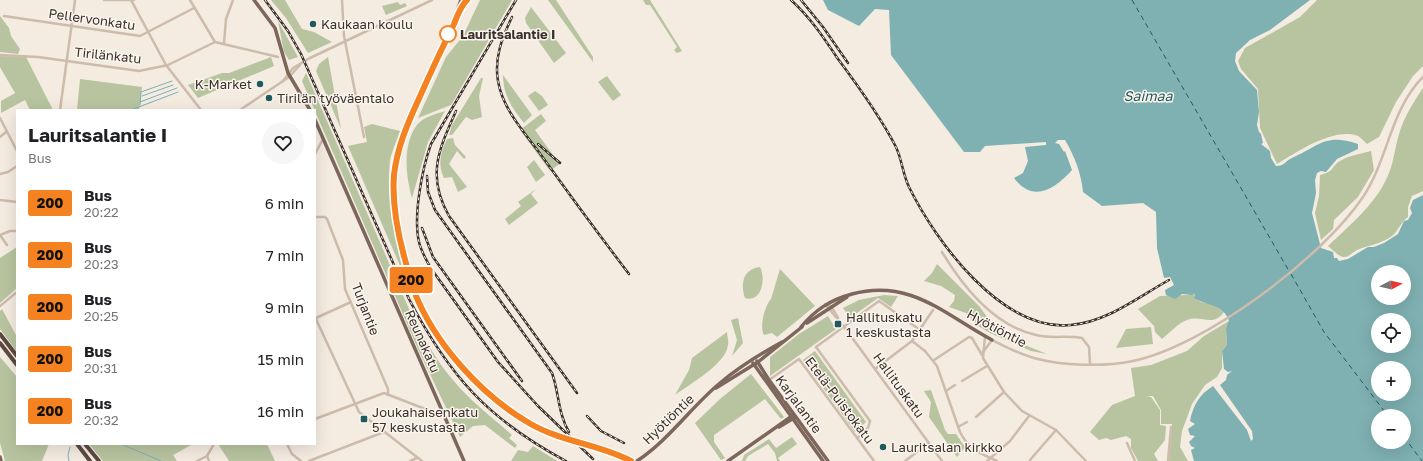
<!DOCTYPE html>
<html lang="en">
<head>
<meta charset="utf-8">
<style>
	body { margin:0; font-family:"Golos Text",sans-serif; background:#f6f6f6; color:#202124; height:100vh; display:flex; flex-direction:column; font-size:15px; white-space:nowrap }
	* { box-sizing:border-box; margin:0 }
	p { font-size:13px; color:#757577 }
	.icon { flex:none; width:22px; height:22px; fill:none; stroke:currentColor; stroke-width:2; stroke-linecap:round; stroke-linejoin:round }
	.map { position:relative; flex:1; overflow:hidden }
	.sheet { position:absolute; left:16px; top:109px; width:300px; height:336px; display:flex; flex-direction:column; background:#fff; border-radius:0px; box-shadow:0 4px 16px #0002 }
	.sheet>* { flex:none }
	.badge { padding:0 8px; border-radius:3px; font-size:14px; line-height:26px }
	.needle { width:26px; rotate:83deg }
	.controls { position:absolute; left:1371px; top:265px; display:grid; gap:8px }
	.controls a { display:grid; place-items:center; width:40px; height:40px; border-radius:50%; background:#fff; box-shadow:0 4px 16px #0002; font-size:20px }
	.map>.badge { position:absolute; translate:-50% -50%; box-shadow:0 0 0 2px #fff }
	.round { display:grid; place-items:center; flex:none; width:42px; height:42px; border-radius:21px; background:#f6f6f6 }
	.headline { display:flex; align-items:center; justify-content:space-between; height:68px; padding:0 12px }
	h1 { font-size:19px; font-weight:700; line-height:30px }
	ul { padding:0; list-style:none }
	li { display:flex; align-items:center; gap:12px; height:52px; padding:0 12px }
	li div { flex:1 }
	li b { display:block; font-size:15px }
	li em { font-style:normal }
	li .badge { min-width:44px; font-weight:700; text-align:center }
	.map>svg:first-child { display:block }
	.green { fill:#b8c4a0 }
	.water { fill:#7fb0b2; fill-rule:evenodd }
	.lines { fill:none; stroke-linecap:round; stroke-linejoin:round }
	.stream { stroke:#7fb0b2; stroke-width:1 }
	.ferry { stroke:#1f5a5e; stroke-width:1; stroke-dasharray:5 4; stroke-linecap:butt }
	.minor { stroke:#cdbbac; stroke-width:2.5 }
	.major { stroke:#7d675c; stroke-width:3.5 }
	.highway { stroke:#5c4a42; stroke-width:4 }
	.rail-casing { stroke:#3b302b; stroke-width:2.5 }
	.rail { stroke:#fbf5ee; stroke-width:1; stroke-dasharray:3; stroke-linecap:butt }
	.line-casing { stroke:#fff; stroke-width:9 }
	.line { stroke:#f58220; stroke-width:6 }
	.poi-dot { fill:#1f5a5e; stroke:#fbf5ee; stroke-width:1.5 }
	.stop-dot { fill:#fff; stroke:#f58220; stroke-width:2 }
	.labels { text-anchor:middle; stroke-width:3; stroke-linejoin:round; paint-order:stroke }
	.street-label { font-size:13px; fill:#3b302b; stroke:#fbf5ee }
	.poi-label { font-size:13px; fill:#3b302b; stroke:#fbf5ee; text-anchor:start }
	.stop-label { font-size:13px; font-weight:bold; fill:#3b302b; stroke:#fbf5ee; text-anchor:start }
	.water-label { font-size:14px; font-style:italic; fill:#1f5a5e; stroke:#fbf5ee }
</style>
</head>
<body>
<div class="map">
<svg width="1423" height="461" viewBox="0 0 1423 461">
	<rect width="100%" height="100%" fill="#f4ebe1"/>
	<!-- green -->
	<g class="green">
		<path d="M271 0H285L302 29 314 32 332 42 308 53 286 18Z"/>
		<path d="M480 0H512L451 105 418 118 446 57 463 36Z"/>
		<path d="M548 0H556L593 57V62Z"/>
		<path d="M643 0H650L682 51 677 53 674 50 677 47 650 5H646Z"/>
		<path d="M1317 0H1423V66L1413 76 1396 102 1379 137 1367 144C1365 142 1361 138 1358 136 1334 127 1297 152 1277 164L1260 128 1258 89 1241 69 1238 61 1245 48 1300 17Z"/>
		<path d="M398 2 400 5 405 3 407 6 386 15 382 6Z"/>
		<path d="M531 7 566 53 554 63 526 23 525 18Z"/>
		<path d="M0 16 9 28 11 36 20 49 18 54 0 52Z"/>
		<path d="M278 21 298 57 289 60 284 52Z"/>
		<path d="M0 56 26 57 53 110H30L25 100 1 113V101L15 93 0 67Z"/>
		<path d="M271 57 274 66 198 98 188 85 222 73H229Z"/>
		<path d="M328 57 341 129 316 71 319 64Z"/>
		<path d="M306 73 413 318C425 339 437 362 453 380 470 401 492 417 512 435L509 438 517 445 515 448 485 425 473 426 460 437 418 349 302 81Z"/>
		<path d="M503 75 532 115 524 123C512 108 503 95 503 75Z"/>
		<path d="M607 76 621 95 613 101 598 82Z"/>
		<path d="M481 78H483L479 96 482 117 472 120 466 117 452 135H449L452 125Z"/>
		<path d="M80 79 142 87 139 110H77Z"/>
		<path d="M1423 88V191L1412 196 1408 207V217C1401 222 1398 231 1392 236 1381 244 1369 245 1357 250 1353 252 1348 258 1343 257 1338 256 1332 249 1328 246 1350 225 1378 202 1389 173 1394 161 1395 147 1399 134 1404 117 1413 103 1423 88Z"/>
		<path d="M535 91 542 96 548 105 539 111 528 96Z"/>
		<path d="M445 111 428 142 412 198C406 176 402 145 417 125 423 117 436 114 445 111Z"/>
		<path d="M541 114 546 121 535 130 555 158 562 162 550 171 520 130Z"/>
		<path d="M372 124 400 131C397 140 392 151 390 160 386 196 394 231 402 265L401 268 348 146 367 142 364 127Z"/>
		<path d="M453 138 455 145 466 157 464 159 457 151 449 164 467 187 458 192 452 177 444 178C437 164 441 152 447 139Z"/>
		<path d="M1371 151 1374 170 1358 197 1334 220 1333 229 1321 240 1315 213 1319 196 1320 175C1336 171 1330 167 1340 161 1350 155 1360 154 1371 151Z"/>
		<path d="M534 160 545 175 536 182 527 167Z"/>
		<path d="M536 189 531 194 538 203 509 225 505 219 521 206 518 202Z"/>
		<path d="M17 247V288L0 303V258Z"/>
		<path d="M937 264 980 307 994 327 1007 338 1047 354 1031 351 990 333 978 326 966 313 949 307 954 301 955 295 941 286 924 281 932 273Z"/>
		<path d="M760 267C766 278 762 303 745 298 740 284 743 269 760 267Z"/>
		<path d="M780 269 815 306 777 337 772 333 764 335C759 327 765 305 771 299Z"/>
		<path d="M1194 292 1195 293 1194 297 1201 302 1213 304 1224 312C1213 328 1201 314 1187 320 1180 322 1168 334 1162 339L1155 332 1154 326 1138 309 1160 296 1188 295Z"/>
		<path d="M884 295 898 296 891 307 878 298 850 318 843 308 859 300Z"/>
		<path d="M2 309 17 337V352L0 329V311Z"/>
		<path d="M828 316 836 329 770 376V357L799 334Z"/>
		<path d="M738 318 743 343 732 356 737 340 731 320Z"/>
		<path d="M1229 321 1226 328 1227 345 1222 351V368L1217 377 1205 385 1192 404 1182 431 1180 447 1188 461H1169L1172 424H1161V410L1153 396H1146L1151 397 1160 410V425L1166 426 1165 440 1154 454 1158 461H1138L1131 448V439L1126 436 1111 440 1106 438 1099 440 1090 432 1112 405 1135 396 1131 368 1151 365 1187 351 1204 336Z"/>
		<path d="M1151 327 1153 344 1116 348 1126 329Z"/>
		<path d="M727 332C727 336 729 341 728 345 726 364 690 384 675 395L689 370 692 358Z"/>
		<path d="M815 351 866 422 855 432 803 360Z"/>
		<path d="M0 357 17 377V444H49L42 461H5L0 443Z"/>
		<path d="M751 374 784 417 781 419 765 399 714 435V442L725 458 721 460 695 423 720 399Z"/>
		<path d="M931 390 945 430 948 434H956L965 447 957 457 929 417 931 402 924 391Z"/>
		<path d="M792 437 797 444 778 458 780 461H777L775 453 768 444 748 456 745 461H742L744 455 769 439 776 448Z"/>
		<path d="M89 444H193L173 455 177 461H103Z"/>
		<path d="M218 444H267L275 461H229Z"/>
		<path d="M533 446 557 461H511L518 450 528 452Z"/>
	</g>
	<!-- water -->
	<path class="water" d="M823 0H1310L1270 30 1250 40 1236 53 1235 61 1239 71 1257 90 1259 112 1257 125 1259 132 1261 134 1263 143 1261 144 1270 151 1271 158 1276 166C1285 166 1285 161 1292 158 1320 145 1326 133 1358 144V149L1337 159 1326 172 1321 171 1317 173 1315 180 1316 193 1312 213 1321 248 1333 252 1334 258H1337L1339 261 1348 259 1368 247H1374L1384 243 1398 234 1404 221 1408 220 1412 213 1410 208 1413 200 1423 195V461H1194L1191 450 1195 448 1191 446 1189 442 1195 436 1190 435 1188 429 1195 424 1190 421C1193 405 1200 394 1213 386L1247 430 1251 441 1253 439 1252 431 1220 385 1226 380 1227 375 1232 371 1228 372 1224 369 1222 351 1227 345 1226 328 1229 320C1222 304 1208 306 1194 298L1195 294 1194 293 1192 295 1182 294 1175 299 1166 295 1165 290 1174 285 1170 277 1164 278 1157 248 1156 212 1143 203 1102 206 1083 192C1081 173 1075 157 1065 140H1058L1055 143 1059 144 1064 152 1065 151 1072 170C1054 190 1033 203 1014 178L1023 173 1028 161 1025 147 1046 145V142L985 146 980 152H964L891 55 889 10 875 9 859 26 828 10ZM1378 272H1404V298H1378ZM1378 320H1404V346H1378ZM1378 368H1404V394H1378ZM1378 416H1404V442H1378Z"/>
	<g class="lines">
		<!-- stream -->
		<g class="stream">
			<path d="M142 96 173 85"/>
			<path d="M140 102 177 88"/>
			<path d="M140 105 141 92 172 81"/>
			<path d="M131 110 178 92"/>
			<path d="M121 444 161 461"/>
			<path d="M69 461 68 455 70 447"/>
		</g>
		<!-- ferry -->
		<g class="ferry">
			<path d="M1132 0 1289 271"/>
			<path d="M1291 274 1324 332 1388 416"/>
			<path d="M1404 437 1422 461"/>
		</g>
		<!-- minor -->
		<g class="minor">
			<path d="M104 0H134"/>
			<path d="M131 0 166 65 201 110"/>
			<path d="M190 0 215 42"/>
			<path d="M342 0 344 36 364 137"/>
			<path d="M4 16 140 36 194 8"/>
			<path d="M224 43 226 19 233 0"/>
			<path d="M0 55 38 57 139 71 168 65 215 42 278 57"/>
			<path d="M283 81 293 68 310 58 432 0"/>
			<path d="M60 110 75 0"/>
			<path d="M240 110 289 77 300 65"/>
			<path d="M0 118 17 151"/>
			<path d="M0 137 6 132"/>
			<path d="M315 154 323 139"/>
			<path d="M0 174 8 172 17 166"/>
			<path d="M0 200 17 202"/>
			<path d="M315 217H325L327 219 343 260 345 289 388 389V395"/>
			<path d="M0 235 10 231H17"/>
			<path d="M0 235 7 245"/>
			<path d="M942 252C963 287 995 326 1036 335 1051 339 1067 335 1082 338L1089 347 1090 364"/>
			<path d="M825 304 845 328 942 461"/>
			<path d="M826 305 831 306 838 318"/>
			<path d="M0 306 17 292"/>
			<path d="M315 317 359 412 422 461"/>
			<path d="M316 318 351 302"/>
			<path d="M985 336 983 358 1004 392 1022 411 1056 430 1086 461"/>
			<path d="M912 341 925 351 937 366 960 432C969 450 980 453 997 461"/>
			<path d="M983 352 992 340C1006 347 1019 354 1034 358 1062 366 1104 367 1133 361 1205 346 1322 258 1363 197 1388 160 1390 110 1423 77"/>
			<path d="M934 360 969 337 972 338 982 355"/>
			<path d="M875 369 912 341 933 310"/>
			<path d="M769 380 799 359 874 461"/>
			<path d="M962 381 987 366"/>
			<path d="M946 391 955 385"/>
			<path d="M976 417 1004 392"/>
			<path d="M315 419 384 393 433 412 443 413"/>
			<path d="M958 427 967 422"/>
			<path d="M857 438 868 428 870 421 816 347 879 301 920 330"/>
			<path d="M1127 443 1135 461"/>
			<path d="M287 444 292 454 301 461"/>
			<path d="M207 456 209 461"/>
			<path d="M1030 460 1056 430"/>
			<path d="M197 461 207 456 214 444"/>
			<path d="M309 461 384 432"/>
			<path d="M410 461 417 458"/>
			<path d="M905 461 929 443"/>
			<path d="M987 461 1010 441 1029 416"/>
			<path d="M1168 461 1171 427"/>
		</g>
		<!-- major -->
		<g class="major">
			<path d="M254 0 275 28 288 73 310 110"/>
			<path d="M467 0C461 6 457 16 454 24 441 49 430 75 418 100 407 125 397 148 394 175 392 202 397 230 404 256 407 267 410 279 414 291 434 343 481 395 529 423 561 442 598 444 631 461"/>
			<path d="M457 11 461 0"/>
			<path d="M315 120 464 461"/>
			<path d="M807 323 847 297"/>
			<path d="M801 327C815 310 830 300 852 294 910 278 945 315 992 340"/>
			<path d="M757 361 769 380 828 461"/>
			<path d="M753 363 823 461"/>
			<path d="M716 388 758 362 802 327"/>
			<path d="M779 427 794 418"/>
			<path d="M0 457 1 461"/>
			<path d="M637 461C669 440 691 407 720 383 739 367 760 354 782 342"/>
			<path d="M728 461 792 416"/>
		</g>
		<!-- highway -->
		<g class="highway">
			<path d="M0 334 17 356"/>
			<path d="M0 343 17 365"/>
			<path d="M77 444 90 461"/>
			<path d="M85 444 99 461"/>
		</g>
		<defs>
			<g id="rail">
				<path d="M265 0 288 31 301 54 409 299C449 376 489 420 566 461"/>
				<path d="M516 0 431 144C422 169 413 216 419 242 421 251 426 259 430 267L498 362 538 406 593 459"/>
				<path d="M791 0C810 17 824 38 838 59 859 87 880 116 896 147 902 160 903 175 909 187 936 242 1002 332 1071 325 1107 322 1138 297 1169 280"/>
				<path d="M801 0 823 27 848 63"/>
				<path d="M512 17C502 38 494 58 498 81 503 111 527 135 544 159 572 198 600 236 629 274"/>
				<path d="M456 111C439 149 426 176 449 216L577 393"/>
				<path d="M538 144 560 163"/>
				<path d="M427 176 428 192 435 210 552 373C559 392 558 414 569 432"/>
				<path d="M422 228 433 257 522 381"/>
				<path d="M587 416 601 431 624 443"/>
			</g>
		</defs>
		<!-- rail casing -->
		<use href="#rail" class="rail-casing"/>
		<!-- rail -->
		<use href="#rail" class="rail"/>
	</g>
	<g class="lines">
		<defs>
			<path id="line" d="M467 0C461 6 457 16 454 24 441 50 429 76 417 103 406 127 397 149 394 175 392 202 397 230 404 256 407 267 410 279 414 291 434 343 481 395 529 423 561 442 598 444 631 461"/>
		</defs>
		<!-- line casing -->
		<use href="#line" class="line-casing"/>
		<!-- line -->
		<use href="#line" class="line"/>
	</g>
	<!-- markers -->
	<g class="poi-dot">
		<circle cx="313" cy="24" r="4"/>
		<circle cx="260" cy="84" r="4"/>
		<circle cx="269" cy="98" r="4"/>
		<rect x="834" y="320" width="8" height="8" rx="2"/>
		<rect x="360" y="415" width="8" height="8" rx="2"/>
		<circle cx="883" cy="447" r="4"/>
	</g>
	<circle class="stop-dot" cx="448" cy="34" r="8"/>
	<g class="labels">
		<!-- street labels -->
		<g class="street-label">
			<text transform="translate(92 19) rotate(8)" y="5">Pellervonkatu</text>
			<text transform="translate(108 55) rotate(6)" y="5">Tirilänkatu</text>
			<text transform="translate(366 309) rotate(69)" y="5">Turjantie</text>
			<text transform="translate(997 328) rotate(28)" y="5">Hyötiöntie</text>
			<text transform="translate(423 341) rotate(66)" y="5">Reunakatu</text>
			<text transform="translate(899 385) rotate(54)" y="5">Hallituskatu</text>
			<text transform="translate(840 400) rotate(53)" y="5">Etelä-Puistokatu</text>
			<text transform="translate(799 404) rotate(54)" y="5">Karjalantie</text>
			<text transform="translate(668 419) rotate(-44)" y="5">Hyötiöntie</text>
		</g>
		<!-- poi labels -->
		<g class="poi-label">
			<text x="321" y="29">Kaukaan koulu</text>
			<text x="252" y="89" text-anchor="end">K-Market</text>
			<text x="277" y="103">Tirilän työväentalo</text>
			<text x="846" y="322">Hallituskatu<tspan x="846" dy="15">1 keskustasta</tspan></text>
			<text x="372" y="417">Joukahaisenkatu<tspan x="372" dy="15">57 keskustasta</tspan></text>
			<text x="891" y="452">Lauritsalan kirkko</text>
		</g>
		<!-- stop labels -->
		<g class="stop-label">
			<text x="460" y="39">Lauritsalantie I</text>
		</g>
		<!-- water labels -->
		<g class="water-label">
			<text x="1148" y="101">Saimaa</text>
		</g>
	</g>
</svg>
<div class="controls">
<a><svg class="needle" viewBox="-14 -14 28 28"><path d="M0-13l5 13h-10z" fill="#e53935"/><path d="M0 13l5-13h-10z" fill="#757577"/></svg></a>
<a><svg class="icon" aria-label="locate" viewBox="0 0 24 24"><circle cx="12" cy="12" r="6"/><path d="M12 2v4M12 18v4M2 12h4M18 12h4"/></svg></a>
<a>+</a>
<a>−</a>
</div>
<b class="badge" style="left:411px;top:280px;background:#f58220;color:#111">200</b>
<section class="sheet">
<div class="headline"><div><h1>Lauritsalantie I</h1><p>Bus</p></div><a class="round"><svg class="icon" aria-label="heart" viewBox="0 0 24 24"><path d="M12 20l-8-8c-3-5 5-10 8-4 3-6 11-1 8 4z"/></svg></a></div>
<ul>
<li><span class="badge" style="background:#f58220;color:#111">200</span><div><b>Bus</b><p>20:22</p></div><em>6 min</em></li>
<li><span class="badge" style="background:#f58220;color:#111">200</span><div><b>Bus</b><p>20:23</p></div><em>7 min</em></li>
<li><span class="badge" style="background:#f58220;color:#111">200</span><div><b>Bus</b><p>20:25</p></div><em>9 min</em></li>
<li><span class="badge" style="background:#f58220;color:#111">200</span><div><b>Bus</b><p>20:31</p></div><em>15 min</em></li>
<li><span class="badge" style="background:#f58220;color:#111">200</span><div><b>Bus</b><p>20:32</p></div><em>16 min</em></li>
</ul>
</section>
</div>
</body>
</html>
